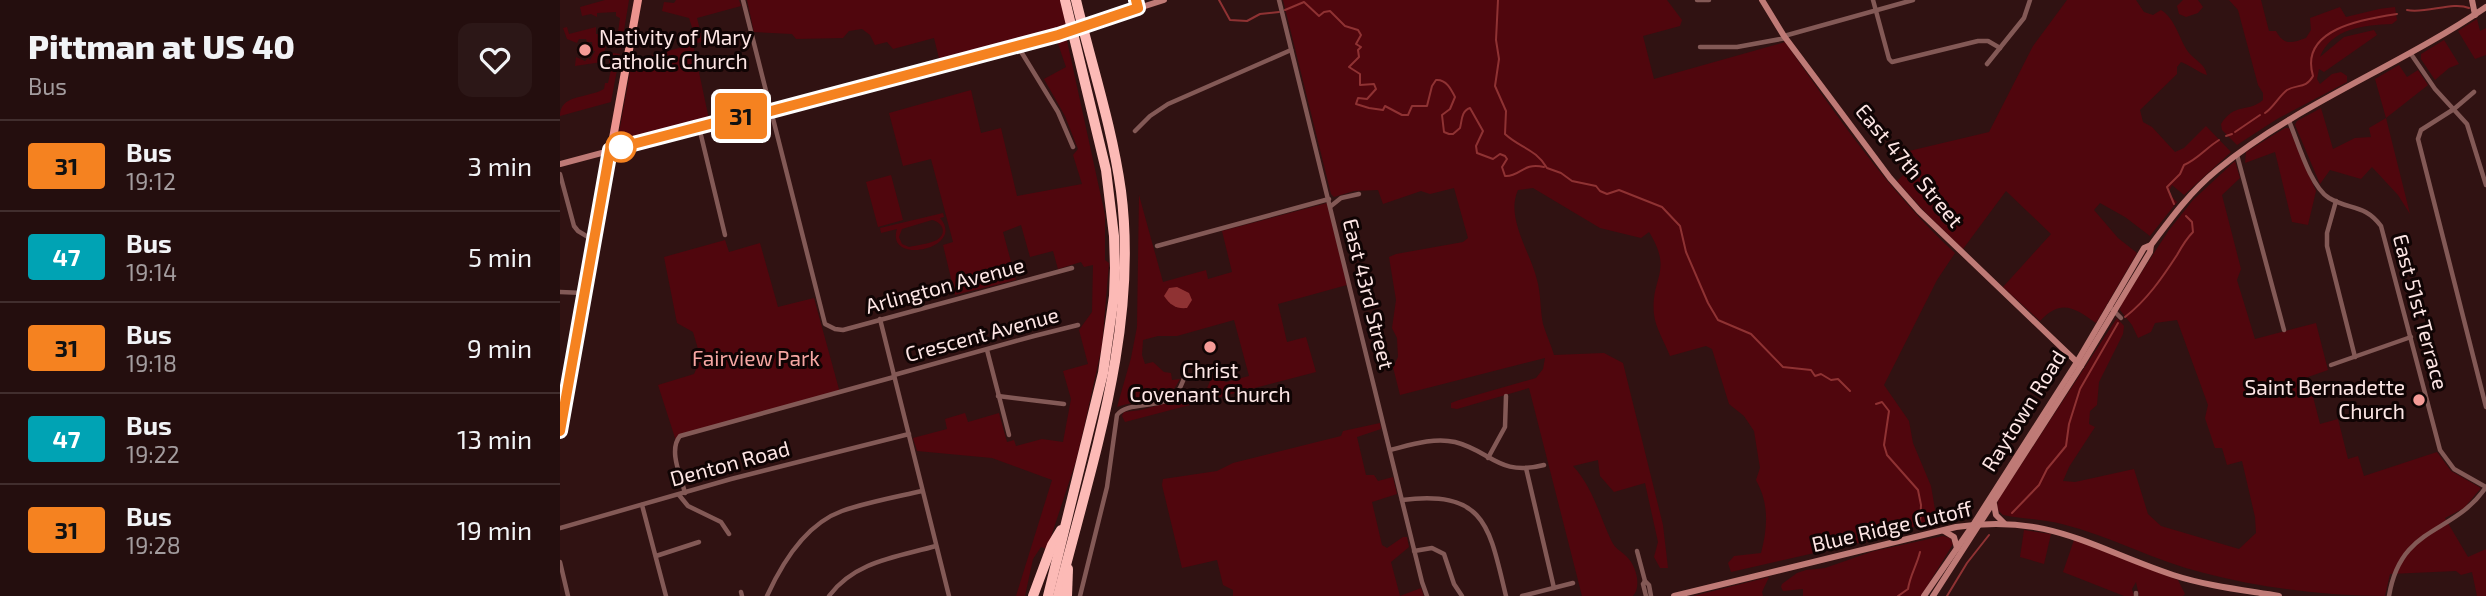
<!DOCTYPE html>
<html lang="en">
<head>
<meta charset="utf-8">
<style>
	body { margin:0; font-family:"Exo 2",sans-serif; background:#2c1717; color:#f1f3f6; height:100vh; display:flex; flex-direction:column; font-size:26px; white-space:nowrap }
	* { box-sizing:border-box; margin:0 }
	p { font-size:23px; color:#a39c9e }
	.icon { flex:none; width:38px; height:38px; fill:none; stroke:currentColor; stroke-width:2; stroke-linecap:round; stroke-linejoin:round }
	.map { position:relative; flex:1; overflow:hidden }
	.panel { display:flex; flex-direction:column; background:#240e0e; width:560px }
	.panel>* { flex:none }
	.badge { padding:0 14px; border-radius:5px; font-size:24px; line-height:46px }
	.map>.badge { position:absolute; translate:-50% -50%; box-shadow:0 0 0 4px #fff }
	.round { display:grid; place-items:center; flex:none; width:74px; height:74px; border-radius:14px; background:#2c1717 }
	.headline { display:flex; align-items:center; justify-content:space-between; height:119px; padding:0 28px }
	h1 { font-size:33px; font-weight:800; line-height:52px }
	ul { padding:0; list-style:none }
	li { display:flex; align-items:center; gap:21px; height:91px; padding:0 28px; border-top:2px solid #412e2e }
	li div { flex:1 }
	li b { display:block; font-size:26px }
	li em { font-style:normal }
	li .badge { min-width:77px; font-weight:700; text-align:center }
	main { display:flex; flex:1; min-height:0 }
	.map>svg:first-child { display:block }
	.green { fill:#50060d; fill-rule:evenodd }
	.water { fill:#8f3233 }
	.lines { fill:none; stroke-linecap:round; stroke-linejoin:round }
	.stream { stroke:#8f3233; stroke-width:2 }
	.street { stroke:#835956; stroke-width:4.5 }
	.secondary { stroke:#bf7a76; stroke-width:6 }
	.primary { stroke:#ed948f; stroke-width:8 }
	.highway { stroke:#fcbab6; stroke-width:10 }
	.secondary-bridge { stroke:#bf7a76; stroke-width:6 }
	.line-casing { stroke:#fff; stroke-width:16 }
	.line { stroke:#f58220; stroke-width:10 }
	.poi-dot { fill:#f59b97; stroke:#100404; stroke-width:2.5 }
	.stop-dot { fill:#fff; stroke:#f58220; stroke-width:3.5 }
	.labels { text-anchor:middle; stroke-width:6; stroke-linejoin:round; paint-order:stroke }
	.poi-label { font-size:21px; fill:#fde6e5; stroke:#100404; text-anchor:start }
	.street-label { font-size:21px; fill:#fde6e5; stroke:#100404 }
	.park-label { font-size:21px; fill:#f6a7a3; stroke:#100404 }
</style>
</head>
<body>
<main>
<section class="panel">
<div class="headline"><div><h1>Pittman at US 40</h1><p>Bus</p></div><a class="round"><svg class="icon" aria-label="heart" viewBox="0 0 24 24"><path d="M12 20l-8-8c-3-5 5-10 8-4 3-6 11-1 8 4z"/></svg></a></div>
<ul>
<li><span class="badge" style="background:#f58220;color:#111">31</span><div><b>Bus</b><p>19:12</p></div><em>3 min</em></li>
<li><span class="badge" style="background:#00a3b4;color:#fff">47</span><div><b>Bus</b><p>19:14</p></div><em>5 min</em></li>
<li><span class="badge" style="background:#f58220;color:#111">31</span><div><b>Bus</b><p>19:18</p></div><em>9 min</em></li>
<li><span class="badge" style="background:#00a3b4;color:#fff">47</span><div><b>Bus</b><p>19:22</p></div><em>13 min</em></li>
<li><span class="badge" style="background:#f58220;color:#111">31</span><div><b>Bus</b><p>19:28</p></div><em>19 min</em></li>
</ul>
</section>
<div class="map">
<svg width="1926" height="596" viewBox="0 0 1926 596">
	<rect width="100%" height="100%" fill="#301212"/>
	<!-- green -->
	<g class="green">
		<path d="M45 0H69L61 49 52 45 54 33 58 32 60 18 56 16V12L37 13V17L31 14 22 16 20 7Z"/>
		<path d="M116 0H179L181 6 137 18 143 42 137 43 129 18 102 11 104 2 114 3Z"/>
		<path d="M187 0H500L507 27 380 62 374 38 333 49 327 42 315 45 310 35 302 29 289 31 283 38 236 39 232 34 194 32Z"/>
		<path d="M723 0H1107L1122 20 1120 26 1083 36 1094 79 1225 42C1276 115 1329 192 1395 253L1377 280 1324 385 1349 421 1353 443 1371 486 1377 521 1324 534 1320 538 1171 572 1168 563 1174 556 1201 553C1208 527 1209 503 1196 480L1200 468 1194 431 1184 416 1169 404 1152 349 1146 346 1110 356C1105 343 1095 327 1094 314 1090 278 1114 272 1089 232L1081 238 1040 228 973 188 958 190C945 218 971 253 977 280 981 294 980 309 983 324 986 334 991 345 994 355L1044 353 1063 363 1103 525 1108 568H1100L1094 557 1098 542 1085 483 1054 492 1040 476 1038 460 1013 466C1033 488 1039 514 1051 540 1055 549 1060 550 1066 556 1076 565 1082 586 1073 596H1022L969 388 897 409 891 408V403L899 400 976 378 983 369 985 358 840 395 833 367 838 357 837 338 832 328 836 300 829 257 836 254 903 242 908 238 894 188 870 194 861 191 823 204 818 190 794 191 774 197 771 194Z"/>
		<path d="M1507 0H1576L1584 12 1593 15 1601 10C1616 19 1619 40 1629 53 1636 61 1645 64 1647 75 1641 74 1630 65 1621 62L1617 67V74L1580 110 1583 122 1592 127 1615 152 1624 148 1646 126 1671 152 1624 195 1612 185 1608 193 1617 202 1590 236 1565 217 1540 203 1534 210 1558 238 1577 253 1536 323C1515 308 1501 298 1480 321L1443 287 1491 234 1446 191 1403 249 1365 212 1337 181 1358 161 1349 151 1429 132 1473 46Z"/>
		<path d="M1623 0H1638L1643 7 1638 13 1626 17 1619 14 1617 6Z"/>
		<path d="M1669 0H1701L1709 31H1716C1724 46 1732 43 1746 38L1751 30 1750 18 1780 7 1786 17 1819 9 1835 7 1837 20 1832 24C1805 25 1771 28 1760 57L1784 37 1814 30 1817 35 1764 72 1759 69 1757 79 1760 84 1772 74 1781 72 1787 76V82L1717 119 1677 145 1662 130 1661 124C1675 102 1688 113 1703 100V93L1698 85 1678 10Z"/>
		<path d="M1917 19 1920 31 1926 28V55L1915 59 1898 31Z"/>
		<path d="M7 27 9 34 36 27V34H38L40 39 48 37 42 62 15 66 16 57 25 61 28 58 30 60 35 51H33L32 42H27L26 39H19L17 43 7 39 3 28Z"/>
		<path d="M506 36 545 215V260L549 263 542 346 525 423 516 461 487 549 481 547 473 559 465 596H456L492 480 432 458 357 451 353 438 387 429 385 419 405 413 408 422 439 413 447 442 454 440 456 446 482 439 503 442 511 399 503 371 528 364 519 330 532 312 533 265 524 267 521 262 498 269 493 251 470 257 461 225 443 232 456 280 395 295 383 245 393 242 371 159 343 166 329 113 411 90 421 133 441 128 457 196 522 184 513 155 518 149 505 116 484 79 506 67 496 38Z"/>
		<path d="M1884 40 1899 64 1889 68 1875 80 1861 59V54Z"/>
		<path d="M133 44 150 124 57 144 72 61Z"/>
		<path d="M53 53 60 54 51 102 0 116C0 94 26 99 44 89L45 83H48L52 65 49 63 50 55Z"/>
		<path d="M1839 65 1847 77 1858 70 1868 85 1826 118 1850 214 1838 195 1812 167 1801 179 1770 170 1760 184 1735 125 1737 121 1761 108 1773 149 1795 138 1811 137 1809 128 1826 118 1815 79Z"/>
		<path d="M1725 128H1729L1756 191 1748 225 1732 222 1715 152 1685 163 1686 152Z"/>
		<path d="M1675 161 1680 178 1662 195 1681 269 1677 280 1695 339 1756 323 1768 370 1748 377 1760 424 1778 419 1788 459 1798 456 1804 476 1877 452 1891 471 1921 488 1904 508 1885 518 1908 557 1926 549V596H1917L1912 572 1901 575 1896 571 1830 574 1825 596C1765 596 1702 588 1644 573 1595 561 1550 536 1502 524 1482 519 1463 519 1443 515 1438 511 1436 507 1438 500L1557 318 1564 326 1563 334 1539 382 1537 405 1530 411 1529 424 1535 427 1509 467 1503 481 1515 482 1574 469 1588 514 1601 526 1679 549 1696 533 1695 517 1682 461 1667 465 1662 448H1655L1645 418 1648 405 1617 320 1595 323 1591 332 1578 338 1572 325 1560 310 1561 304 1609 230 1633 200Z"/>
		<path d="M331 175 343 220 318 227 306 182Z"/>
		<path d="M579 195 603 282 646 270 648 279 672 272 662 231 767 203 787 285 718 304 727 342 746 337 756 372 565 422 562 416 564 412 581 410 610 402 618 396 646 391 652 376 666 382 689 376 674 320 617 336H598L583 340 582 355 585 364 593 362 604 372 611 373 612 380 620 379C605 410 583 397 557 407L571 358 577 327Z"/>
		<path d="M383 213 384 217 380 218C407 249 325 266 337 229L321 233 320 228ZM372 220C382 222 388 233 377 240 369 244 357 245 349 247L342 244 339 237 342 229Z"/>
		<path d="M165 240 169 252 200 243 218 307 254 298 280 393 120 436 116 441 98 385 134 374 141 359 133 332 117 323 104 257Z"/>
		<path d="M820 423 821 429 797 437 806 475H814L818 481 833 477 837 494 812 502 822 545 827 548 843 537H847L849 547 831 562 840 596 861 588 864 596H673V590L663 585 657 560 622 568 602 485 603 479 657 471 673 463 781 436 783 431Z"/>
		<path d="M1464 530 1491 534 1484 564 1460 557Z"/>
		<path d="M1383 536 1390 538 1393 544 1361 596H1243V589L1223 591 1221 587 1222 584 1237 573 1246 570 1265 568 1314 551Z"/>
		<path d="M1514 540 1618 580 1625 594 1623 596H1579L1576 582 1572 589 1574 596H1564L1503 572Z"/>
		<path d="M1209 577 1202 592 1203 596H1133Z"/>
	</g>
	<!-- water -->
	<path class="water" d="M617 287 629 293 632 300 627 308C616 309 610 305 604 296L609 288Z"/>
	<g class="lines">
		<!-- stream -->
		<g class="stream">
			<path d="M659 0 670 20 687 21 700 14 719 12"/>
			<path d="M938 0 936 40 939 59 935 86 946 111 945 134C960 148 976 149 987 168L1001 173 1012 181 1036 186 1040 191 1047 194 1059 190 1102 207 1120 226 1126 252 1148 303 1158 320 1191 334 1223 367 1251 370 1255 376 1261 374 1271 380 1278 379 1290 391"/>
			<path d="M725 10 744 2 759 16 764 12 770 11 785 26 798 30 801 35 796 44 801 47 798 50 799 57 789 67 800 74V85L814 84 816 89 807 99 798 98 796 104 809 108 823 110 825 106 842 115H848L852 106H867L872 86 876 80C886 79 891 89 895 97L890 109 882 115 884 132 889 134H893L900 128C902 121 901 111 910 108L923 131 916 146 917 153 933 159 940 154 945 156 947 159 942 167 945 176C961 177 962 162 984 167"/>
			<path d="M1847 10C1866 14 1893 1 1909 8"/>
			<path d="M1705 113C1714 107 1719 96 1727 90 1737 84 1746 89 1753 76 1739 29 1803 19 1837 14"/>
			<path d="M1675 132 1700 115"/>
			<path d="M1666 136 1672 134"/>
			<path d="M1614 204 1607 187 1620 174 1624 165C1638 159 1646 148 1659 140"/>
			<path d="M1565 317C1587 300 1602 278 1617 255 1622 246 1626 239 1633 232L1632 222 1626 216"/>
			<path d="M1316 404 1322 402 1329 411 1324 445 1327 455 1358 490 1361 505 1360 524"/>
			<path d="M1452 513 1479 485 1487 469 1506 446 1509 424 1520 389 1558 323"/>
			<path d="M1338 596 1348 589C1350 575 1357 565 1360 552"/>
			<path d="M1387 596 1407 563 1429 535"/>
		</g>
		<!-- street -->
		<g class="street">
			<path d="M183 0 265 324 275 329 283 330 512 268"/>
			<path d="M576 0 578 8"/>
			<path d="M719 0 862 582 867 596"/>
			<path d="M1137 0H1149"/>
			<path d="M1313 0 1329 59 1332 62 1418 41H1428L1440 48"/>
			<path d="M1224 36 1353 0"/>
			<path d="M457 45 498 112 513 147"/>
			<path d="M1140 47H1177L1226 38"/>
			<path d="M1851 54 1875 89 1907 124 1926 185"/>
			<path d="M1427 64 1464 18 1470 0"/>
			<path d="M1914 92 1894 109 1861 130 1858 139 1926 407"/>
			<path d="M1729 121C1738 142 1750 186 1769 198 1789 210 1805 204 1821 226L1880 450 1894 469 1926 487"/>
			<path d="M139 127 165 235"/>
			<path d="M575 131 590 116 608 104 731 50"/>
			<path d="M1677 155 1724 330"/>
			<path d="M0 174 14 226 18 231 33 240"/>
			<path d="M1776 201 1767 233V246L1795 357"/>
			<path d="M771 206 781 198 799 194"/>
			<path d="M597 246 769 199"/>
			<path d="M0 292 24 293"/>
			<path d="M1549 306 1561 318"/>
			<path d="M320 319 389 596"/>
			<path d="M427 350 449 435"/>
			<path d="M1771 365 1851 337"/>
			<path d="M334 375 474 336 518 325"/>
			<path d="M438 396 504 404"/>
			<path d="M830 450C850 445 874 437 895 442 931 451 939 477 984 465"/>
			<path d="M928 458 945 427 946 396"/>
			<path d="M966 468 994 588"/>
			<path d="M125 493C121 477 108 450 120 436L334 377"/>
			<path d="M119 495 128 506 161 522 169 534"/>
			<path d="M842 500C926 490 929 526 946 596"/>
			<path d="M82 505 106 596"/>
			<path d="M0 528 171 479 349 434"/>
			<path d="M854 551 872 548 884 554 894 584 902 596"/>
			<path d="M1077 551 1085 581"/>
			<path d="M96 556 139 542"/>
			<path d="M0 562 8 596"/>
			<path d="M181 592 182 596"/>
			<path d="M1576 593V596"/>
			<path d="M207 596C222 563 246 524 282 511 308 502 336 497 362 491"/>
			<path d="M269 596C295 561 337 557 376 546"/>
			<path d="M520 596 547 487 557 415C567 401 600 409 614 396 620 391 622 383 625 376"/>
			<path d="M962 596 1013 583"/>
			<path d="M1086 596 1083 584 1085 581 1089 585 1091 596"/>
			<path d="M1829 596C1841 524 1893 536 1926 487"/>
		</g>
		<!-- secondary -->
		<g class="secondary">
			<path d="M1202 0 1224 36 1330 178 1359 211 1521 366"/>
			<path d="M1912 0 1915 15"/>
			<path d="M532 23 604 0"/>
			<path d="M0 164 173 118 211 111 498 35"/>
			<path d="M1434 504 1436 515 1444 523"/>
			<path d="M1384 531 1394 537 1397 548"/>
			<path d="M1114 596 1396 527C1488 513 1532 548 1613 575 1647 586 1683 590 1719 596"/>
			<path d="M1364 596 1413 525 1517 362 1584 248 1591 245C1611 218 1631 191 1657 170 1737 104 1840 66 1926 7"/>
			<path d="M1373 596 1521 366 1590 252 1591 245"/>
		</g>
		<!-- primary -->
		<path class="primary" d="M0 431 78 0"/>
		<!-- highway -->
		<g class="highway">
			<path d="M473 596 492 545 501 530"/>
			<path d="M488 596 543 373 554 296 555 268 554 236 546 170 505 0"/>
			<path d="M498 596C531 464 579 329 561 191 552 126 531 63 516 0"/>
			<path d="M507 596 508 569"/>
		</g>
		<!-- secondary-bridge -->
		<path class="secondary-bridge" d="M498 35 532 23"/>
	</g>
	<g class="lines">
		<defs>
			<path id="line" d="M0 431 50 150 173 118 211 111 498 35 578 8 576 0"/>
		</defs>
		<!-- line casing -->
		<use href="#line" class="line-casing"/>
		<!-- line -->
		<use href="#line" class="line"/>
	</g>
	<!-- markers -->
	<g class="poi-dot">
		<circle cx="25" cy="50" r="7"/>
		<circle cx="650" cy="347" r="7"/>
		<circle cx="1859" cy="400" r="7"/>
	</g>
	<circle class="stop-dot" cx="61" cy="147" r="14"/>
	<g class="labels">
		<!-- poi labels -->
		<g class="poi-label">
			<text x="39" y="45">Nativity of Mary<tspan x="39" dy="24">Catholic Church</tspan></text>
			<text x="650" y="378" text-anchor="middle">Christ<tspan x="650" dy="24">Covenant Church</tspan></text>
			<text x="1845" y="395" text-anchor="end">Saint Bernadette<tspan x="1845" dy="24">Church</tspan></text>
		</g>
		<!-- street labels -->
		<g class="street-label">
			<text transform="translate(1349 166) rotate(50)" y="7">East 47th Street</text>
			<text transform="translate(385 286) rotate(-15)" y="7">Arlington Avenue</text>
			<text transform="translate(808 294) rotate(76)" y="7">East 43rd Street</text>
			<text transform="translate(1860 312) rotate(75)" y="7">East 51st Terrace</text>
			<text transform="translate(422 335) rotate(-15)" y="7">Crescent Avenue</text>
			<text transform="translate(1464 411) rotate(-58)" y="7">Raytown Road</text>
			<text transform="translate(170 464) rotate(-15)" y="7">Denton Road</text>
			<text transform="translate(1332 527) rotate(-13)" y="7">Blue Ridge Cutoff</text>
		</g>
		<!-- park labels -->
		<g class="park-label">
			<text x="196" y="366">Fairview Park</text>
		</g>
	</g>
</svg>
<b class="badge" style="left:181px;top:116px;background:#f58220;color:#111">31</b>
</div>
</main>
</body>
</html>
